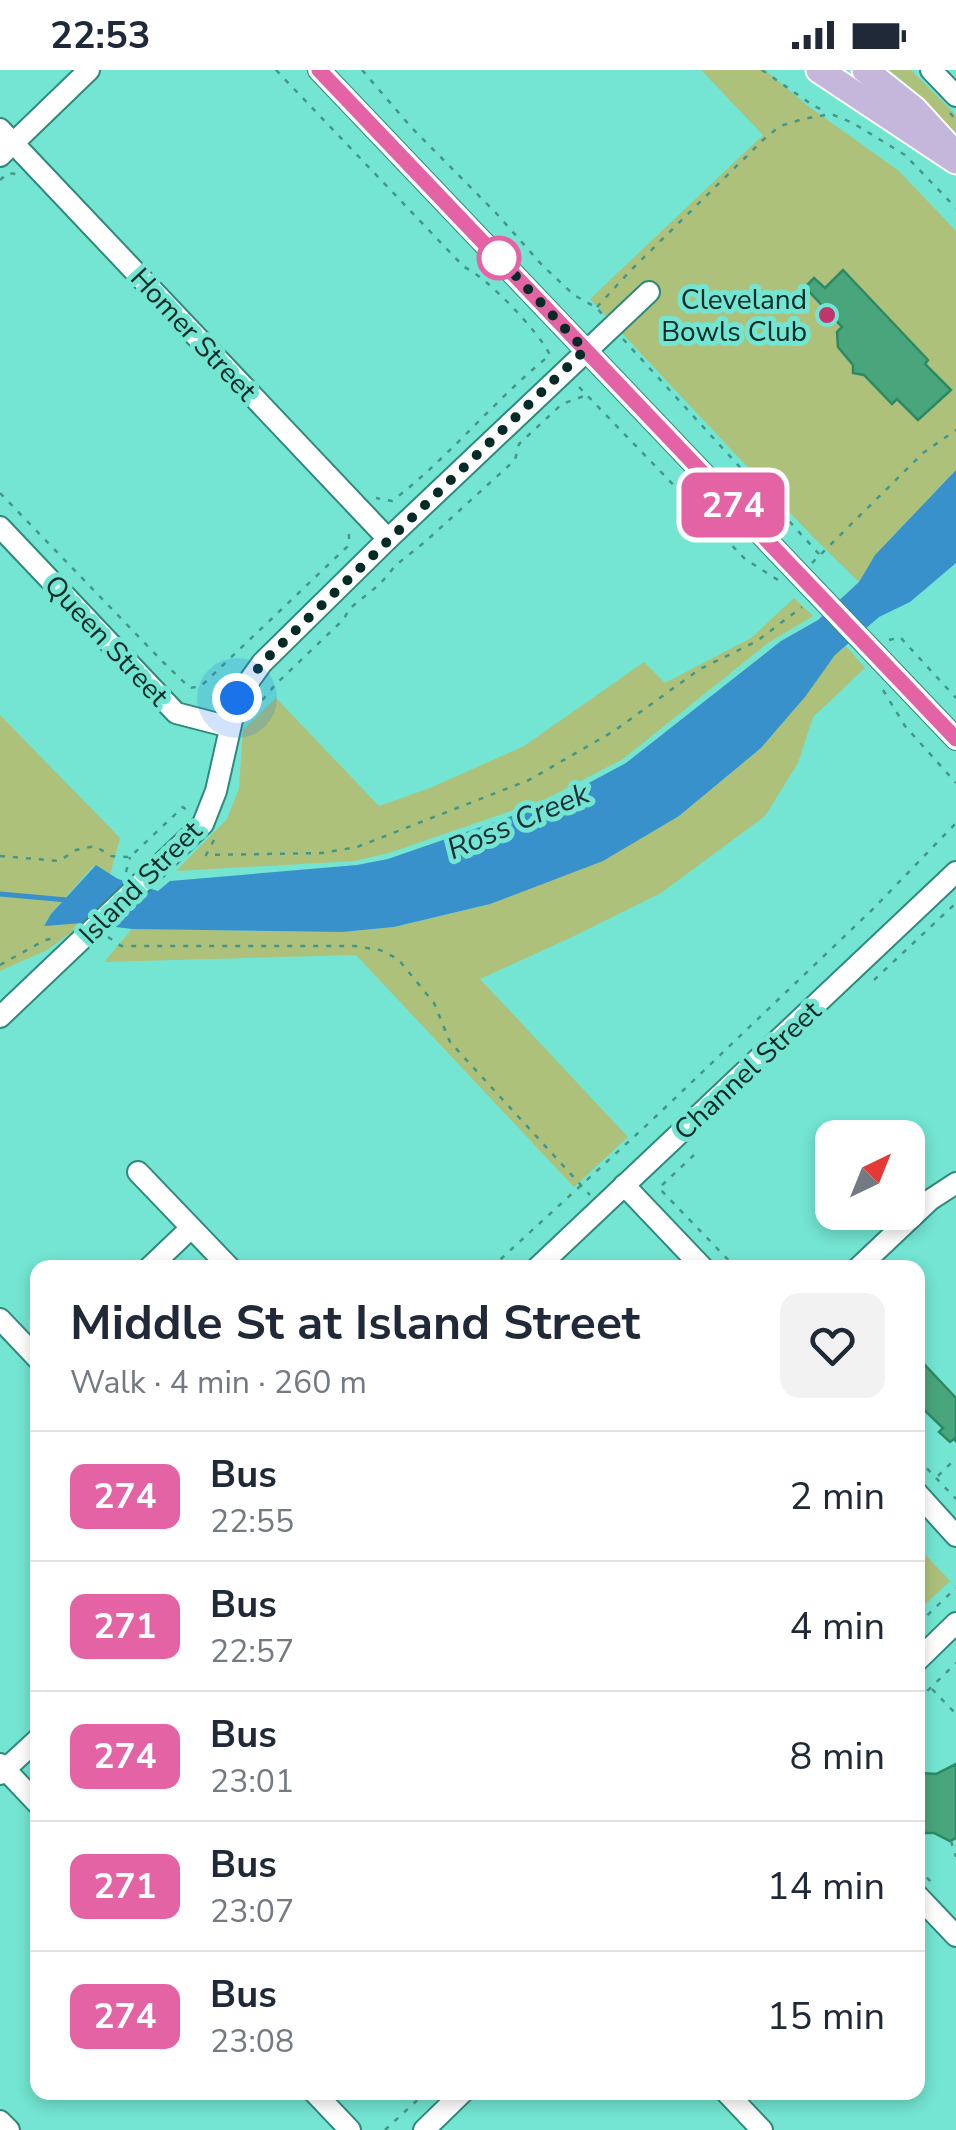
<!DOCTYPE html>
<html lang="en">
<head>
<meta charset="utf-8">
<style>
	body { margin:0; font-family:"Nunito Sans",sans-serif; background:#f2f2f3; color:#1f2937; height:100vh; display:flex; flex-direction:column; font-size:38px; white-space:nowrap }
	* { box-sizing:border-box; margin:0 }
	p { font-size:32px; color:#747a83 }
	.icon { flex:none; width:55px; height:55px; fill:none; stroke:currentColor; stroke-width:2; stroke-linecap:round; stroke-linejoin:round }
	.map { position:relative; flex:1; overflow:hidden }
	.drawer { position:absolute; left:30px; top:1190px; width:895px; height:840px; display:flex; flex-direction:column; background:#fff; border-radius:20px; box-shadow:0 5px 15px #0003 }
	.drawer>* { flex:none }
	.badge { padding:0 20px; border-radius:15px; font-size:35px; line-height:65px }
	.needle { width:65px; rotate:43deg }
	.buttons { position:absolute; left:815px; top:1050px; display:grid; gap:20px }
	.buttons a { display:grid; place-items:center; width:110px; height:110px; border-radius:20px; background:#fff; box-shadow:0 5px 15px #0003; font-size:50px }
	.you { position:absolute; width:50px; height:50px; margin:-25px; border:8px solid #fff; border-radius:50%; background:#1a73e8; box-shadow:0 0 0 15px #1a73e833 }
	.map>.badge { position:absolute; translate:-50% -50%; box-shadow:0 0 0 5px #fff }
	.round { display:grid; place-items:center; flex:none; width:105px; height:105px; border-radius:20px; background:#f2f2f3 }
	.overview { display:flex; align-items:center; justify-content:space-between; height:170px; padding:0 40px }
	h1 { font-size:48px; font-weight:700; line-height:75px }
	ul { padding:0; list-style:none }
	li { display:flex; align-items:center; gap:30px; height:130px; padding:0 40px; border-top:2px solid #e0e1e3 }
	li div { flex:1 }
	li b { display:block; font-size:38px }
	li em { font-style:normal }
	li .badge { min-width:110px; font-weight:700; text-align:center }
	.status { display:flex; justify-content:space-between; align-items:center; height:70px; padding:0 50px; background:#fff; direction:ltr }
	.status svg { height:28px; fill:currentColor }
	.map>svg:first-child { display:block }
	.green { fill:#adc17a }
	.water { fill:#3991cb }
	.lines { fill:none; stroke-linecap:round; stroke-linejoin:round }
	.stream { stroke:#3991cb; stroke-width:5 }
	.building { fill:#49a57c; stroke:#2b8a63; stroke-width:2.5 }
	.minor-casing { stroke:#30897c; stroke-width:24 }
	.major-casing { stroke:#fff; stroke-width:29 }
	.path { stroke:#449689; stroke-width:2.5; stroke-dasharray:5 8; stroke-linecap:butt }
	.minor { stroke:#fff; stroke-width:20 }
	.major { stroke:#c5b6dc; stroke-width:25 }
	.line-casing { stroke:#fff; stroke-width:22 }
	.line { stroke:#e463a4; stroke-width:15 }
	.walk { stroke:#052b26; stroke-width:10; stroke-dasharray:0 18 }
	.stop-dot { fill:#fff; stroke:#e463a4; stroke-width:5 }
	.poi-dot { fill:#c0356b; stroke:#73e5d2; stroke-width:4 }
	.labels { text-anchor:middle; stroke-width:10; stroke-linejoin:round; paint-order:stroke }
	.poi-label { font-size:28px; fill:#052b26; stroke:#73e5d2; text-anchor:end }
	.street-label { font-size:28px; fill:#052b26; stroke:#73e5d2 }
	.water-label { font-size:30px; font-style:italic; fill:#1a2d3b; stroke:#73e5d2 }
</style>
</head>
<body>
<div class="status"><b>22:53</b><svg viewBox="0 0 49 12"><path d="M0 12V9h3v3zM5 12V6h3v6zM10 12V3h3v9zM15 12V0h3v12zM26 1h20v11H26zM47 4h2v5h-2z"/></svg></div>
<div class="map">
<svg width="956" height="2060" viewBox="0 0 956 2060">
	<rect width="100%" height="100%" fill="#73e5d2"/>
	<!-- green -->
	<g class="green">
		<path d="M701 0H765L808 36 899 101 956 161V400L875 485 859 512 811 465 590 229 763 65Z"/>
		<path d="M889 0H911L956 45V65L906 14Z"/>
		<path d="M794 528 813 546 768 573 623 689 548 728 389 783 355 791 176 801 227 749 239 718 243 660 276 628 379 736 430 718 524 676 644 592 665 613 751 568Z"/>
		<path d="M846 576 865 598 813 647 798 693 765 746 661 823 570 868 480 909 628 1067 574 1117 356 885 104 892 132 859 342 862 394 857 487 835 679 746 761 678 805 627 835 585Z"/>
		<path d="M0 645 120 768 110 804 97 795 92 797 51 844 44 855 84 853 47 880 0 901Z"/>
		<path d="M918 1477 950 1511 918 1541Z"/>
	</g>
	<!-- water -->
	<path class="water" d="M956 400V493L910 532 879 547 835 585 805 627 761 678 679 746 603 791 490 834 394 857 342 862 132 859 84 853 44 856 51 844 96 795 118 809 158 821 170 811 357 795 388 789 555 731 626 693 781 571 818 550 859 512 875 485Z"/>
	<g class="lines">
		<!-- stream -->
		<path class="stream" d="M0 824 67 830"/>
	</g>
	<!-- building -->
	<g class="building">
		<path d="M843 200 928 290 925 294 951 320 918 350 897 329 892 334 864 305 853 303V295L838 277 837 262 842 257 805 217 814 208 825 218Z"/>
		<path d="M925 1295 956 1328V1371L954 1369 950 1372 939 1362 943 1358 918 1334V1303Z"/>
		<path d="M956 1694V1768L950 1771 934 1763H920L921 1748 918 1742V1724L922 1717V1703L936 1704Z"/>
	</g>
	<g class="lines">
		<defs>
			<g id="minor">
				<path d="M319 0 956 669"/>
				<path d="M931 0 956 26"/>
				<path d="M0 59 388 469"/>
				<path d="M0 86 89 0"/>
				<path d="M0 457 176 643 230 657"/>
				<path d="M0 947 203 754 216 721 237 628 262 593 388 469 649 222"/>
				<path d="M138 1102 230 1198"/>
				<path d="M624 1115 703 1198"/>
				<path d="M149 1198 191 1158"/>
				<path d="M537 1198 956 802"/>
				<path d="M858 1198 930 1130 956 1113"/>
				<path d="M0 1249 38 1289"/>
				<path d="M918 1424 956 1466"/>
				<path d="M918 1590 956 1553"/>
				<path d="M0 1694 38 1734"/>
				<path d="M0 1704 38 1669"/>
				<path d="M918 1826 956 1866"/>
				<path d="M314 2022 350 2060"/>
				<path d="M726 2022 762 2060"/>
				<path d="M0 2051 9 2060"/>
				<path d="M424 2060 463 2022"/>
			</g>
			<g id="major">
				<path d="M819 0 956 91"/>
				<path d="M865 0 914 39 946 74"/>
			</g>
		</defs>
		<!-- minor casing -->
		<use href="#minor" class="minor-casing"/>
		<!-- major casing -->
		<use href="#major" class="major-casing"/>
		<!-- path -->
		<g class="path">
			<path d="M276 0 464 197C487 207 539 262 550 285 494 330 449 388 392 431L376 428"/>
			<path d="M362 0 411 57 496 143 542 195 574 225 597 238 602 244"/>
			<path d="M762 0 814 36 827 42"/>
			<path d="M950 43 956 50"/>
			<path d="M0 110 8 103 16 104"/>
			<path d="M597 237 631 200 763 70 780 56 803 49 831 44 853 53 905 85 956 138"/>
			<path d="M623 269 820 485"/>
			<path d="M579 317 745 489 778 510"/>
			<path d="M0 423 163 592 190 618 201 616 349 475V456"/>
			<path d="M812 493 923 383 956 360"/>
			<path d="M889 570 900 567 956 628"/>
			<path d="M883 620 905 656 956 713"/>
			<path d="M254 640 275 615 344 549 349 539 380 514 396 495 426 471 515 390 519 374 562 334 587 325"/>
			<path d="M214 770 206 785 322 783 357 777 529 710 614 661 700 599 757 571 802 537"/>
			<path d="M0 786 59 791 76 780 95 776 111 786 130 787 183 737 189 742"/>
			<path d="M126 802 130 787"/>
			<path d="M108 867 121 876H355L380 880 398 889 434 933 450 972 590 1125"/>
			<path d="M0 895 45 870 57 868"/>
			<path d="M874 910 956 833"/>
			<path d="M694 1085 659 1118 736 1198"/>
			<path d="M491 1198 650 1052 873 839 956 753"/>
			<path d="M918 1389 956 1429"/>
			<path d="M938 1406 953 1391 956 1392"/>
			<path d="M918 1554 956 1518"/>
			<path d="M932 1619 956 1644"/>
			<path d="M918 1630 956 1593"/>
			<path d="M918 1765 920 1763"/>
			<path d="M951 1771 956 1787"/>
			<path d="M918 1798 931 1812"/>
			<path d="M385 2060 426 2022"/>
		</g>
		<!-- minor -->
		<use href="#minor" class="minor"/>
		<!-- major -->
		<use href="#major" class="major"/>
	</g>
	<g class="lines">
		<defs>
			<path id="line" d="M319 0 956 669"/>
		</defs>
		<!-- line casing -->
		<use href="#line" class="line-casing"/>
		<!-- line -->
		<use href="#line" class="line"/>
		<!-- walk -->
		<path class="walk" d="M237 628 262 593 585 280 499 188"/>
	</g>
	<!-- markers -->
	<circle class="stop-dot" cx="499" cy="188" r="20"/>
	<circle class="poi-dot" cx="827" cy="245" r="10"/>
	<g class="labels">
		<!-- poi labels -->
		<g class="poi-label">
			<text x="807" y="239">Cleveland<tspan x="807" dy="32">Bowls Club</tspan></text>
		</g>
		<!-- street labels -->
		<g class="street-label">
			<text transform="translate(194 264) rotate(47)" y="10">Homer Street</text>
			<text transform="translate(107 570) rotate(47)" y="10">Queen Street</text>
			<text transform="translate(140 812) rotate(-45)" y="10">Island Street</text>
			<text transform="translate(747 1000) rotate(-43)" y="10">Channel Street</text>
		</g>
		<!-- water labels -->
		<g class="water-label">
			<text transform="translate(518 751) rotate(-23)" y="10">Ross Creek</text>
		</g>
	</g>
</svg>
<div class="buttons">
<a><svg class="needle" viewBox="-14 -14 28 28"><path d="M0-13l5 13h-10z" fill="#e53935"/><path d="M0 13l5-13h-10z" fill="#747a83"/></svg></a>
</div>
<div class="you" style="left:237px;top:628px"></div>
<b class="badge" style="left:733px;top:435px;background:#e463a4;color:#fff">274</b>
<section class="drawer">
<div class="overview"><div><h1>Middle St at Island Street</h1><p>Walk · 4 min · 260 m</p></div><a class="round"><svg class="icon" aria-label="heart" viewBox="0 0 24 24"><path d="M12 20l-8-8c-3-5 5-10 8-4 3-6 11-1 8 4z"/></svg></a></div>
<ul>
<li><span class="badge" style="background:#e463a4;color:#fff">274</span><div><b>Bus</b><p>22:55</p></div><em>2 min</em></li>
<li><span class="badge" style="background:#e463a4;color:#fff">271</span><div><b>Bus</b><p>22:57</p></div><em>4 min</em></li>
<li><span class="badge" style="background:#e463a4;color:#fff">274</span><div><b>Bus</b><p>23:01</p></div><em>8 min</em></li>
<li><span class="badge" style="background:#e463a4;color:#fff">271</span><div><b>Bus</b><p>23:07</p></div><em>14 min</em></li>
<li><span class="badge" style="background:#e463a4;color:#fff">274</span><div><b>Bus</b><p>23:08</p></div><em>15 min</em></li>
</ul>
</section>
</div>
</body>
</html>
